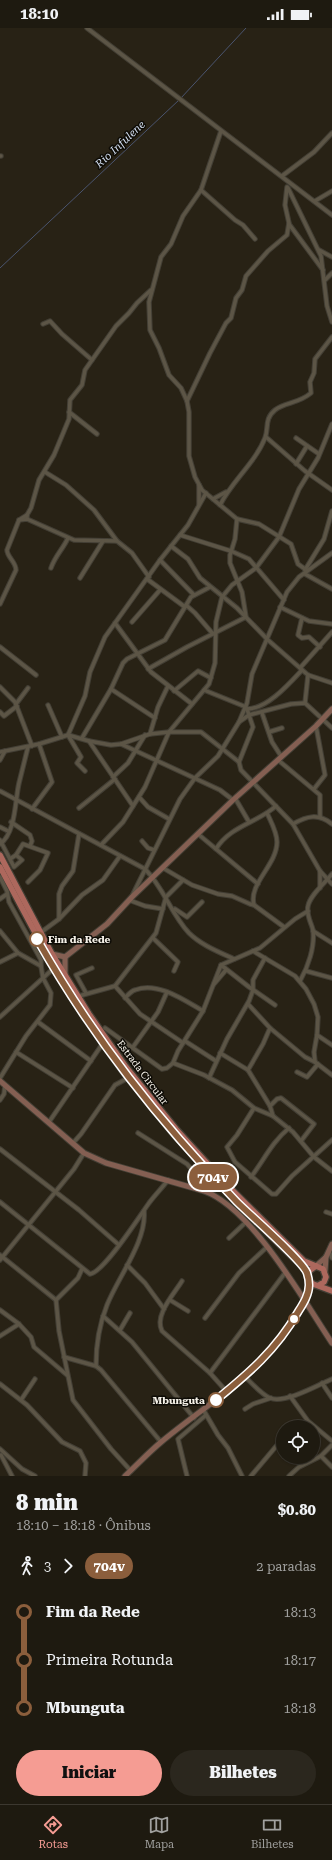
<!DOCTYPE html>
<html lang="pt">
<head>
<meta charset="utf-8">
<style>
	body { margin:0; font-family:"Roboto Serif",serif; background:#2b271e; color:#f1f3f6; height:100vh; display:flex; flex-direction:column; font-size:15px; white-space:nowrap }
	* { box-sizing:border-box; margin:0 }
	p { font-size:13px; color:#a1a19f }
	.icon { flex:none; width:22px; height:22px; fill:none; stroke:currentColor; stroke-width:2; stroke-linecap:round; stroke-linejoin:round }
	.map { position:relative; height:1448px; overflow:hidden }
	.drawer { display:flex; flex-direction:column; background:#1e1a10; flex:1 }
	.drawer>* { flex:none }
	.badge { padding:0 8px; border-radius:13px; font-size:14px; line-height:26px }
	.fabs { position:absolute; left:276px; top:1392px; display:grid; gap:8px }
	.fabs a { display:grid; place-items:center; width:44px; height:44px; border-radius:50%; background:#1e1a10; box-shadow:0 1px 3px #0004,0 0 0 1px #3c3830; font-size:20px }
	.map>.badge { position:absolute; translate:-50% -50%; box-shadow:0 0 0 2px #fff }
	.legs { display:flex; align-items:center; gap:6px; height:44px; padding:0 16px; font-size:13px }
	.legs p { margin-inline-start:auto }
	.overview { display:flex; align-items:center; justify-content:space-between; height:68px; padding:0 16px }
	h1 { font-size:22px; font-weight:800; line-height:30px }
	.cta { display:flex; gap:8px; margin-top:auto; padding:8px 16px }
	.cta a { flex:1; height:46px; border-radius:24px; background:#f59c93; color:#111; font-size:16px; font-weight:800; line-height:46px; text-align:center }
	.cta a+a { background:#2b271e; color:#f1f3f6 }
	ul { padding:0 16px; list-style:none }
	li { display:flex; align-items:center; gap:14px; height:48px; font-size:15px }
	li i { display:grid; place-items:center; width:6px; height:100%; margin:0 5px; background:currentColor }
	li i::after { content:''; width:10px; height:10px; margin:-5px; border:3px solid; border-radius:50%; background:#1e1a10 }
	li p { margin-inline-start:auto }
	li:first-child i { background:linear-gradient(#0000 50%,currentColor 0) }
	li:last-child i { background:linear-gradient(currentColor 50%,#0000 0) }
	.status { display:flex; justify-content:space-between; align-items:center; height:28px; padding:0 20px; background:#1e1a10; direction:ltr }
	.status svg { height:11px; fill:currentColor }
	.dock { display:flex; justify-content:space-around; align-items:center; height:56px; border-top:1px solid #3c3830; background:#1e1a10; font-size:11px; color:#a1a19f }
	.dock a { display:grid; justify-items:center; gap:2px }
	.dock .current { color:#f59c93 }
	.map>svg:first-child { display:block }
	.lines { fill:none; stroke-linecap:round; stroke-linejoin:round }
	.stream { stroke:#4a546e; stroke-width:1 }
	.street-casing { stroke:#433f35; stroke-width:5.5 }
	.secondary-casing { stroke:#433f35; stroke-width:7 }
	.primary-casing { stroke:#433f35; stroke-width:8 }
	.street { stroke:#5c5546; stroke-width:3.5 }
	.secondary { stroke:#845f52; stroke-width:5 }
	.primary { stroke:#ad685d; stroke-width:5.5 }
	.line-1-casing { stroke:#fff; stroke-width:9 }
	.line-1 { stroke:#8b5e3c; stroke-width:6 }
	.stop-1-dot { fill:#fff; stroke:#8b5e3c; stroke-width:2 }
	.labels { text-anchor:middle; stroke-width:3; stroke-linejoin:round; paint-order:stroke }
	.stop-label { font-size:10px; font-weight:bold; fill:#f6f2e9; stroke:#0e0c06; text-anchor:start }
	.street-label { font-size:10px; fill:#f6f2e9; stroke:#0e0c06 }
	.water-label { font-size:11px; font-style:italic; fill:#d3def0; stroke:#0e0c06 }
</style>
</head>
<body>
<div class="status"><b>18:10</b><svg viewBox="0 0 49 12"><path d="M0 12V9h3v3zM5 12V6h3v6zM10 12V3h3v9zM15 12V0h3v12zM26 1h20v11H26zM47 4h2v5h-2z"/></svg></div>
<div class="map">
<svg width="332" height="1448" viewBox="0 0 332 1448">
	<rect width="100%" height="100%" fill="#282215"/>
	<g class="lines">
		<!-- stream -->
		<g class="stream">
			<path d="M181 70 246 0"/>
			<path d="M0 240 179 72"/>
		</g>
		<defs>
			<g id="street">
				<path d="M87 0 332 187"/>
				<path d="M221 103 201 162 183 188 171 216 161 229 149 274 150 302 159 320 169 347 181 360 187 373 189 384V428L195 449 202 462 237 491 259 496 291 516 298 536 305 541"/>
				<path d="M0 128H1"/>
				<path d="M282 148 314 124 332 105"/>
				<path d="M288 160 321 228 327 278 332 294"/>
				<path d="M201 162 235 192 243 197 255 211"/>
				<path d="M315 173 332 163"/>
				<path d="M289 196 323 242"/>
				<path d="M319 222 332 229"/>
				<path d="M325 252 332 245"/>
				<path d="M43 296 50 293 62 306 92 332"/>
				<path d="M187 373 210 325 226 295 231 290 236 270 242 262 246 248 268 223 287 207 289 195 285 177 287 159"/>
				<path d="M69 384 97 406"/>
				<path d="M266 409 305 443 332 462"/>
				<path d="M296 410 319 426"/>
				<path d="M296 436 307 418"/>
				<path d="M45 444 66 457 94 482 117 513 132 525 149 549"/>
				<path d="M199 457V476"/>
				<path d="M213 471 226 464"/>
				<path d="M220 477C232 453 255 435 265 410 269 400 264 391 275 382 285 374 298 376 311 365L310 354 314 345 315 331 332 309"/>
				<path d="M27 491V487L31 480 39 452 54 427 69 391 70 372 82 357 85 342 116 298 129 285 137 275 151 262"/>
				<path d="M19 492 27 491 74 512 117 513"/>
				<path d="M180 507 231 523 249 531 284 572"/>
				<path d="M171 518 188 531 200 550 237 580 268 612 308 647 332 655"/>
				<path d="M160 532 194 567"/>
				<path d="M51 540C55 528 63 521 68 510"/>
				<path d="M305 542 324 511 332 483"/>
				<path d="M305 546 332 561"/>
				<path d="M80 550 103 513"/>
				<path d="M147 551 185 579"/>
				<path d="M0 576 16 542C16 534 7 529 7 522L19 492 27 487"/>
				<path d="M186 577 195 585 213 606"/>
				<path d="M280 579 309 593 332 596"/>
				<path d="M302 590 298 607 302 610 309 609 320 619"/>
				<path d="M132 594 160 562"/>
				<path d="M115 595 151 644 192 676"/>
				<path d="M0 619 36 647"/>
				<path d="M300 640 332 604"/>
				<path d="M148 641 187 619 246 589 242 564 230 535V527L235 511 237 491"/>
				<path d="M0 659 15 674 32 718"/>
				<path d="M111 661 155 690"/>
				<path d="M204 662 246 679 247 681 253 699 239 734"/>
				<path d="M174 663 198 643 211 650"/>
				<path d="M305 675 308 647"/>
				<path d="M16 676 28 660"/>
				<path d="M48 677 62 709"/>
				<path d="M247 681C267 681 289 656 302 642"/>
				<path d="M0 684 4 688 17 678"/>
				<path d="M262 685 272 714 281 728"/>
				<path d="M239 694 249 687 291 676 305 675 332 700"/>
				<path d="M269 704 282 700"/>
				<path d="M150 706 158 679 168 658"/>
				<path d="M68 707 85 668 90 644 105 609 160 532 188 497 206 465"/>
				<path d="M68 707 81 729 77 735 85 743"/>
				<path d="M82 710 111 661 123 635 127 631 165 612 191 569 210 559"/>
				<path d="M89 713 111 717 121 716 150 706 169 704H201L239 734 241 742 293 796 320 843 332 856"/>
				<path d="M121 716 220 762 233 772"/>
				<path d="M0 724 39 716 68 707 89 713 133 778"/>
				<path d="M0 732 5 723"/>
				<path d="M278 732 320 767V789"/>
				<path d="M113 749 128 735 145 707"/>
				<path d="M314 761 325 747 316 698"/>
				<path d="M0 763 145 841C164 860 171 886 189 905 201 917 219 924 234 931"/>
				<path d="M139 769 148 779 169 791"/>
				<path d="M235 770 249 794"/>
				<path d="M79 780 115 751"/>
				<path d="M32 781 52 754 39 716"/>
				<path d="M11 794 30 807 32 813 30 818"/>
				<path d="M293 796C307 788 318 785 332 796"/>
				<path d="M0 799 8 803"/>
				<path d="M198 806 258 856"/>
				<path d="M0 812 14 839 22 832 16 827"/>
				<path d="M142 813 148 820 154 822"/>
				<path d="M0 816C16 805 15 772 19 755 22 743 25 731 28 719"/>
				<path d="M101 817 123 794 145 759 169 704 209 656 215 635 216 594 222 569 232 557 256 540 279 509 299 461 318 430 332 396"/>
				<path d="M216 821C230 798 257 795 276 778"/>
				<path d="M10 831 16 827 23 816 48 825 40 842 28 854"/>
				<path d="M163 840 192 857 218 866 232 868 250 876 254 877 284 899"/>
				<path d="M320 843V860"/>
				<path d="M0 849 7 863 9 874 41 932V938"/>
				<path d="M132 868 180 771 195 750 218 728 239 694 247 675 252 646 287 564 299 549 332 525"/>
				<path d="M0 871 7 866"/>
				<path d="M129 872 145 878 163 881"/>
				<path d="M254 877C248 856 277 837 277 814 277 804 271 794 267 785"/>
				<path d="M175 881 187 889 202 874"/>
				<path d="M59 891V866L62 858 73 843 79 806"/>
				<path d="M0 903 18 925 41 938 43 950 51 965 50 977 26 1008 0 1050"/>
				<path d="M313 903 332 915"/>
				<path d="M40 905 59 891 82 867 103 852 120 828"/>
				<path d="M153 910 178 934 174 943"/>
				<path d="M253 923 295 948 306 961 314 976 318 989 317 1007 314 1024 315 1034"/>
				<path d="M0 934 18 925"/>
				<path d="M221 937 249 959 275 977"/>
				<path d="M306 943 332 950"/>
				<path d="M300 953C308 939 315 919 313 902 311 894 306 887 308 878 310 867 325 855 332 846"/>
				<path d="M214 956 226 942"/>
				<path d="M115 958 140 986 183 1015"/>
				<path d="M86 965 76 947 92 940"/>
				<path d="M79 968 115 958 156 905 166 869 183 852"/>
				<path d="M125 970C128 967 131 963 135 962 157 953 184 972 203 983"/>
				<path d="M248 976 270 1000 305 1029 315 1034 332 1047"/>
				<path d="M0 989 54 940"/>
				<path d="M38 994 91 1033"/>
				<path d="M105 1000 162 1041 167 1040 173 1035 178 1023 203 983 221 937 260 920 295 891 308 883"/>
				<path d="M317 1007 332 1017"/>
				<path d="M185 1013 216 1033"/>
				<path d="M133 1019 158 984 167 964"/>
				<path d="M16 1024 73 1060"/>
				<path d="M220 1025 248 1042 270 1078 273 1088"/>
				<path d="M173 1035 204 1047 232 1062 254 1080 273 1088 293 1104 314 1129 332 1143"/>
				<path d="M248 1042 263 1016 270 1000"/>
				<path d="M297 1044 307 1049 318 1036"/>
				<path d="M209 1050 227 1011 249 973 253 962V952L265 930"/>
				<path d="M0 1072 4 1066 5 1057"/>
				<path d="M270 1078 277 1071 281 1070 314 1096 301 1113"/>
				<path d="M254 1080 237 1107 227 1119 235 1134 272 1166H276L292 1148 332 1112"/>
				<path d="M49 1094 103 1015"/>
				<path d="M138 1105 187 1136 214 1167"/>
				<path d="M73 1115 81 1106 115 1057 128 1050"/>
				<path d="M0 1121 79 1182 119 1217"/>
				<path d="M251 1149C264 1132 272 1114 289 1100"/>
				<path d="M0 1174 90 1246C104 1244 139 1189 149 1175 155 1167 162 1160 168 1152"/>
				<path d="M326 1184 332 1186"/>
				<path d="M229 1210 245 1195"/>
				<path d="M329 1223 332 1230"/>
				<path d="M0 1227 56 1272 59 1303 73 1372 111 1421 131 1443"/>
				<path d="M0 1232 74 1141 84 1125"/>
				<path d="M127 1237 145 1255 164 1281"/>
				<path d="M182 1253C174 1266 154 1287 162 1303L210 1345 227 1364"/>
				<path d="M56 1272 78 1250 82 1241"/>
				<path d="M170 1272 188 1283"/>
				<path d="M0 1282 19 1296 31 1309 34 1319 67 1347"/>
				<path d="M103 1288 132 1314 194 1390"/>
				<path d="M205 1290 239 1245 267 1219"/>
				<path d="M120 1302 130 1285"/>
				<path d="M0 1308 19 1296"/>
				<path d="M64 1329 96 1338 101 1342 161 1414"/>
				<path d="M96 1338C96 1317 99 1297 107 1277 118 1249 147 1213 144 1183"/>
				<path d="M210 1345 285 1245"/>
				<path d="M245 1349C253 1356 261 1366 270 1370 285 1376 318 1357 332 1351"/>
				<path d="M322 1355 332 1370"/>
				<path d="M0 1356 27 1377 62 1414 80 1423 86 1435 85 1448"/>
				<path d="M290 1368 308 1393 332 1413"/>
				<path d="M21 1372 35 1351"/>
				<path d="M245 1381 253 1376 271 1370"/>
				<path d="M204 1383 218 1407 228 1420 242 1448"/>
				<path d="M0 1421 22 1441 35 1448"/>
				<path d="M1 1427 12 1448"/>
				<path d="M321 1428 332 1417"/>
				<path d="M187 1448 178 1411 206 1387"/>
				<path d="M251 1448 278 1416"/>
				<path d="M289 1448 299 1439 321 1428 332 1439"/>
			</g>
			<g id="secondary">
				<path d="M52 926 65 929"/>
				<path d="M65 929 107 896 132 869 233 772 316 698 332 681"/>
				<path d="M65 929V947"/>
				<path d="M0 1053 84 1125 106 1135 204 1163C252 1180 304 1273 332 1315"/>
				<path d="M316 1238 326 1229 332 1216"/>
				<path d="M325 1243 326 1229"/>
				<path d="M125 1448C137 1437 148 1425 160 1415 210 1373 261 1347 295 1289 303 1276 310 1265 308 1249"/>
			</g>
			<g id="primary">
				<path d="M0 827 52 926 89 986 126 1039 176 1101 226 1156 304 1233 323 1241 326 1249 324 1254 319 1257"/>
				<path d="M0 839 54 940 85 990 122 1042 172 1104 241 1179 299 1235 308 1245"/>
				<path d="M316 1238 309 1243 308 1251 313 1256 332 1263"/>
			</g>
		</defs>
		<!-- street casing -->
		<use href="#street" class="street-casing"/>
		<!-- secondary casing -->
		<use href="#secondary" class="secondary-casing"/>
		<!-- primary casing -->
		<use href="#primary" class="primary-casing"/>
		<!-- street -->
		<use href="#street" class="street"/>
		<!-- secondary -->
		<use href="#secondary" class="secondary"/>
		<!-- primary -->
		<use href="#primary" class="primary"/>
	</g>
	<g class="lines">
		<defs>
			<path id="line-1" d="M37 911C93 1010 159 1093 237 1174 250 1187 303 1233 307 1245 308 1248 309 1253 309 1257 309 1267 303 1276 298 1284 276 1322 249 1345 216 1372"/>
		</defs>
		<!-- line-1 casing -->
		<use href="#line-1" class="line-1-casing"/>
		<!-- line-1 -->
		<use href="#line-1" class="line-1"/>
	</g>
	<!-- markers -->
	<g class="stop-1-dot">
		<circle cx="37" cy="911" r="7"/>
		<circle cx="294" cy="1291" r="5"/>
		<circle cx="216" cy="1372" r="7"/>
	</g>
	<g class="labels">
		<!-- stop labels -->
		<g class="stop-label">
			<text x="48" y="915">Fim da Rede</text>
			<text x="205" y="1376" text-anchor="end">Mbunguta</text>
		</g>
		<!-- street labels -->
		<g class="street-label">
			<text transform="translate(143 1044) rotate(53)" y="4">Estrada Circular</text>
		</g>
		<!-- water labels -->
		<g class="water-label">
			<text transform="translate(120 116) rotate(-43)" y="4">Rio Infulene</text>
		</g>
	</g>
</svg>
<div class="fabs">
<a><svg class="icon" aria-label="locate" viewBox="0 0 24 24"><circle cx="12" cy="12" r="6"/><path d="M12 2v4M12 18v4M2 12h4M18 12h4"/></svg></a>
</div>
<b class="badge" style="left:213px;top:1149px;background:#8b5e3c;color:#fff">704v</b>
</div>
<section class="drawer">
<div class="overview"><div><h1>8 min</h1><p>18:10 – 18:18 · Ônibus</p></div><b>$0.80</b></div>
<div class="legs"><svg class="icon" aria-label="walk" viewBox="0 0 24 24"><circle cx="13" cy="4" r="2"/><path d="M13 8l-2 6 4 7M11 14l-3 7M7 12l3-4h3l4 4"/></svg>3<svg class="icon" aria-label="forward" viewBox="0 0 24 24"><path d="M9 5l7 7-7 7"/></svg><b class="badge" style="background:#8b5e3c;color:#fff">704v</b><p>2 paradas</p></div>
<ul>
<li><i style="color:#8b5e3c"></i><b>Fim da Rede</b><p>18:13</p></li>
<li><i style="color:#8b5e3c"></i><span>Primeira Rotunda</span><p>18:17</p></li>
<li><i style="color:#8b5e3c"></i><b>Mbunguta</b><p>18:18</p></li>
</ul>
<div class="cta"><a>Iniciar</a><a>Bilhetes</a></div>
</section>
<nav class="dock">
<a class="current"><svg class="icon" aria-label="directions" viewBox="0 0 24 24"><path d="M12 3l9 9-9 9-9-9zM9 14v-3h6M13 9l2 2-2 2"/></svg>Rotas</a>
<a><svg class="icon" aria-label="map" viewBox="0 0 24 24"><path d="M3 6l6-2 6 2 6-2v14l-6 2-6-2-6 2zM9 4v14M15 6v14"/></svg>Mapa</a>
<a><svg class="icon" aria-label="tickets" viewBox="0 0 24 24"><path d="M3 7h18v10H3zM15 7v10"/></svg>Bilhetes</a>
</nav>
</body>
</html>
